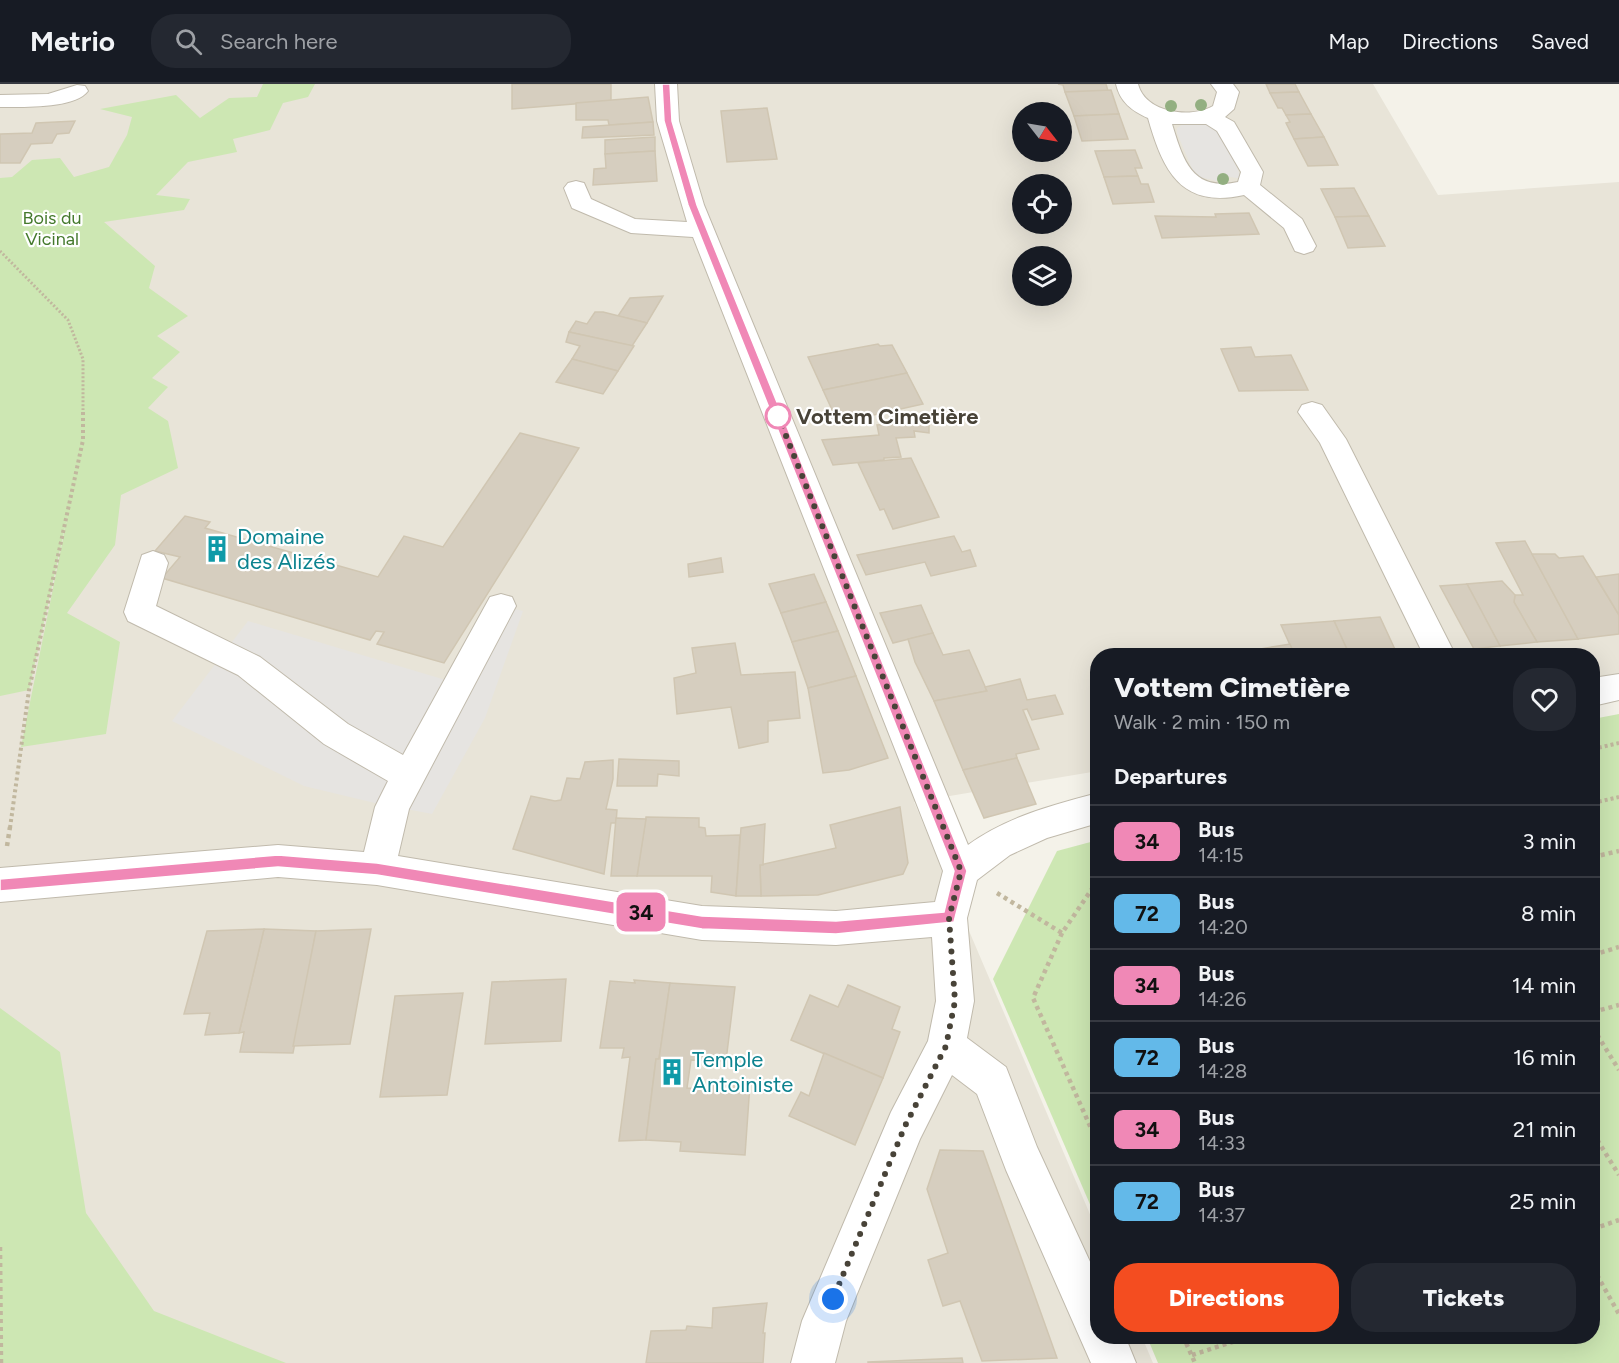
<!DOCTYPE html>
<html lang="en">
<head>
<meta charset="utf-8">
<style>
	body { margin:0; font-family:Figtree,sans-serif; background:#242831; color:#f1f3f6; height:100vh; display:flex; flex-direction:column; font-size:22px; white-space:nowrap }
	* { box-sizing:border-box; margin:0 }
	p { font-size:20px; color:#9ea1a6 }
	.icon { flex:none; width:33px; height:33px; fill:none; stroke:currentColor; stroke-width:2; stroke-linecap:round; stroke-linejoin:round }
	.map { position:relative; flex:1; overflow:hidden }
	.drawer { position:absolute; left:1090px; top:564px; width:510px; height:696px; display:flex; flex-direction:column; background:#171b24; border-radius:24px; box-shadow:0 6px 24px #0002 }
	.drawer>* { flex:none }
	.badge { padding:0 12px; border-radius:9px; font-size:21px; line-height:39px }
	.needle { width:39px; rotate:121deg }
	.tools { position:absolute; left:1012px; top:18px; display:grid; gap:12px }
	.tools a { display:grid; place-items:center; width:60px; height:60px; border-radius:50%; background:#171b24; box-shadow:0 6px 24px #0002; font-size:30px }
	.you { position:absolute; width:30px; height:30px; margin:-15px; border:4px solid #fff; border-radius:50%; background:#1a73e8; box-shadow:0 0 0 9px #1a73e833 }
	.map>.badge { position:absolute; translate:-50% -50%; box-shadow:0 0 0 3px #fff }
	h2 { padding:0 24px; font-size:22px; line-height:54px }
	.round { display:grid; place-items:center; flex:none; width:63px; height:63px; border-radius:24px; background:#242831 }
	.headline { display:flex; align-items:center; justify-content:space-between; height:102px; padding:0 24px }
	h1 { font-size:28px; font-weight:800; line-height:45px }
	.action { display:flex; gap:12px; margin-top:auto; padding:12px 24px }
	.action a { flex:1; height:69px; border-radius:24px; background:#f44d20; color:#fff; font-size:24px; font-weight:800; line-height:69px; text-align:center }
	.action a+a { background:#242831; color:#f1f3f6 }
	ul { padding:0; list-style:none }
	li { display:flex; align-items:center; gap:18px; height:72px; padding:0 24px; border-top:2px solid #363941 }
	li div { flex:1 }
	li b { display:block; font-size:22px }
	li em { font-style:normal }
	li .badge { min-width:66px; font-weight:700; text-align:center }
	header { display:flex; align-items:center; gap:36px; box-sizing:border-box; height:84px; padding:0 30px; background:#171b24; border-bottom:2px solid #363941 }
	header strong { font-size:28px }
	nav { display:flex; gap:33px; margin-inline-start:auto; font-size:21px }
	.search { width:420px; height:54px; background:#242831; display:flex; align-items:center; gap:15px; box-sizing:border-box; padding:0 21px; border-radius:24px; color:#9ea1a6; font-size:22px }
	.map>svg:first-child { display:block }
	.residential { fill:#e8e4d8; fill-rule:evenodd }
	.green { fill:#cde7b3 }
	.parking { fill:#e6e4e1 }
	.building { fill:#d6cebf; stroke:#d0c6b2; stroke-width:1.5 }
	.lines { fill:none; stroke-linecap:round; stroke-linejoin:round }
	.minor-casing { stroke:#c0baac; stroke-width:2 }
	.path-far2 { stroke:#c1b79e; stroke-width:3; stroke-dasharray:2 2; stroke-linecap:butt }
	.path-far1 { stroke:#c1b79e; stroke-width:4; stroke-dasharray:3 3; stroke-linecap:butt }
	.path { stroke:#c1b79e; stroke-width:4.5; stroke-dasharray:4 4; stroke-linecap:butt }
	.minor { fill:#fff; fill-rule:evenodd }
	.tree { fill:#93af81 }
	.line { fill:#f088b6; stroke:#fff; stroke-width:1.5 }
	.walk { stroke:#484338; stroke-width:6; stroke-dasharray:0 10.8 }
	.stop-dot { fill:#fff; stroke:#f088b6; stroke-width:3 }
	.labels { text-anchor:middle; stroke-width:4.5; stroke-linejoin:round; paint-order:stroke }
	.far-park-label { font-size:18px; fill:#44792c; stroke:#fff }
	.stop-label { font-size:22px; font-weight:bold; fill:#484338; stroke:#fff; text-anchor:start }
	.culture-label { font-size:22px; fill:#0d838f; stroke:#fff; text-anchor:start }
</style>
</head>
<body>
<header>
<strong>Metrio</strong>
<div class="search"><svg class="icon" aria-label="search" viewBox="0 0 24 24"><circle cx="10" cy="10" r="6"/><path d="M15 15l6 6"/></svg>Search here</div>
<nav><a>Map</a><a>Directions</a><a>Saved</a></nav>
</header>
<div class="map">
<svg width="1619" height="1279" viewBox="0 0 1619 1279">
	<rect width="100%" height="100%" fill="#f4f2e9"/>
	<!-- residential -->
	<path class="residential" d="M0 0H1373L1438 111 1619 98V599L1593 604V572H1098V687L914 718 1098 1149V1252L1142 1253 1153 1279H0ZM1023 28H1062V68H1023ZM1023 100H1062V140H1023ZM1023 172H1062V212H1023Z"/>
	<!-- green -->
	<g class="green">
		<path d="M263 0H315L308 13 283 19 270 46 233 55 237 68 188 78 156 111 190 115 184 126 104 138 155 182 149 204 188 232 157 252 180 268 152 294 168 303 148 324 168 337 178 384 121 411 115 461 67 529 120 558 106 650 21 663 69 425 29 606 0 612V94L12 93 32 76 60 74 74 93 109 83 127 51 132 33 100 25 176 11 200 34 229 14 257 13Z"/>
		<path d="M1619 630V1279H1158L1147 1253 1593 1252V635Z"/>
		<path d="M1098 756V1139L993 895 1057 767Z"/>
		<path d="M0 924 60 968 86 1129 154 1227 286 1279H0Z"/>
	</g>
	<!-- parking -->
	<g class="parking">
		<path d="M1186 38 1212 41 1221 48 1242 95 1220 91 1217 97 1195 92 1177 49V44Z"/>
		<path d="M501 522 523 527 485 634 432 730 375 719 304 702 172 637 248 537 449 597Z"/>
	</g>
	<!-- building -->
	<g class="building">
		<path d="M512 0H611V17L512 25Z"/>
		<path d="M1058 0H1106L1108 7 1065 8 1063 1Z"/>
		<path d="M1266 0H1295L1299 8 1270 9Z"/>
		<path d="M1111 6 1119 30 1074 32 1065 8Z"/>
		<path d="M1299 8 1311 30 1286 31 1282 24H1278L1270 9Z"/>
		<path d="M648 13 653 38 609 41 608 36H576V19Z"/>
		<path d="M767 24 777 75 727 78 721 27Z"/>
		<path d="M1119 30 1128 55 1082 57 1074 32Z"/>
		<path d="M1311 30 1324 53 1294 55 1286 39 1290 38 1286 31Z"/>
		<path d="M75 37 69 49 57 50 52 59 31 60 20 79H0V50L32 49 36 39Z"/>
		<path d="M653 38 654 51 582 54 583 43Z"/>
		<path d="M655 53V67L605 70V56Z"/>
		<path d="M1324 53 1338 81 1308 82 1294 55Z"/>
		<path d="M1135 66 1142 84H1135L1138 92 1104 93 1095 67Z"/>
		<path d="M655 67 657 97 593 101 594 85 606 84 605 70Z"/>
		<path d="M1138 92 1141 100H1148L1154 118 1113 120 1104 93Z"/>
		<path d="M1354 104 1369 132 1335 133 1321 105Z"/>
		<path d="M1249 129 1259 150 1162 154 1155 132 1216 133 1215 130Z"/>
		<path d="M1369 132 1385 162 1348 164 1335 133Z"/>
		<path d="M663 212 647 239 618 232 630 214Z"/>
		<path d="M595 228H603L647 239 632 262 569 248 576 237 587 240Z"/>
		<path d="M569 248 634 262 618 287 572 275 580 262 566 258Z"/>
		<path d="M878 260 880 262 892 261 907 289 823 306 808 273Z"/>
		<path d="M1251 263 1255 273 1291 271 1308 306 1239 307 1221 265Z"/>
		<path d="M572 275 618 287 603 310 556 298Z"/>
		<path d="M907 289 923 320 838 339 823 306Z"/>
		<path d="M929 337V349L914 347 915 353 896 354 901 373 884 374V376L833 381 822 356 879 351 877 341Z"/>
		<path d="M520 349 579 364 444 579 377 560 384 548 376 547 370 556 162 494 180 473 155 467 185 432 210 438 205 444 378 493 404 452 443 463Z"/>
		<path d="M911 374 939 433 893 445 884 425 880 426 858 379Z"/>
		<path d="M954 452 962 468 970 466 976 482 931 492 925 478 866 491 857 471Z"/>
		<path d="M1525 457 1532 470 1578 555 1537 558 1514 518 1515 511H1523L1496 459Z"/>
		<path d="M1532 470H1555L1559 474 1583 472 1619 531V550L1578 555Z"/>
		<path d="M721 474 723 488 689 493 688 480Z"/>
		<path d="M814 490 826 518 781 529 769 500Z"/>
		<path d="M1619 490V531L1596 493Z"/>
		<path d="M1502 497 1515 511 1514 518 1537 558 1500 562 1467 500Z"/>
		<path d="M1467 500 1500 562 1474 565 1440 502Z"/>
		<path d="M826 518 838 547 792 558 781 529Z"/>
		<path d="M921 521 933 549 893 559 880 529Z"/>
		<path d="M1380 533 1398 572H1350L1334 537Z"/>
		<path d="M1334 537 1350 572H1295L1281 541Z"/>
		<path d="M838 547 856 592 808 604 792 558Z"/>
		<path d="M933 549 943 571 969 566 987 607 934 617 915 578 908 555Z"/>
		<path d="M735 559 741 591 795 588 800 634 768 637V658L739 664 731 623 677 630 674 594 696 589 692 564Z"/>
		<path d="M1290 560 1295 572H1256L1254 566Z"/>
		<path d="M856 592 888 674 849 686 823 689 808 604Z"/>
		<path d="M1020 595 1027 616 1055 611 1063 630 1032 636 1027 625 1023 626 1039 665 1016 670 1017 674 963 686 934 617 987 607 985 603Z"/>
		<path d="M1017 674 1036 720 984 734 963 686Z"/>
		<path d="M619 675 679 677V692L658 690 657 702H617Z"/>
		<path d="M613 676V695L606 725 617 726 616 739H611L604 790 513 765 531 712 555 717 561 716 567 694 580 695 585 678Z"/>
		<path d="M900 723 908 779 903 790 818 811 761 812 760 781 836 764 830 741Z"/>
		<path d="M646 733 699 734V743L705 744 706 752 740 751 736 812 711 808 712 792H637Z"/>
		<path d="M616 734 646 735 637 792H611Z"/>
		<path d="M765 740 763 781H760L761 812H736L741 744Z"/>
		<path d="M264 845 316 847 293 969 240 968 244 948 239 949Z"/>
		<path d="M264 845 239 949 205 951 210 929 184 930 207 847Z"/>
		<path d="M371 845 350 960 293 962 316 847Z"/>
		<path d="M566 895 561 957 485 960 492 898Z"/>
		<path d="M634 896 670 899 659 975H656L646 1056 619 1057 630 973 622 974 624 964H600L610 897 635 899Z"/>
		<path d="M670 899 735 903 726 977 691 976 687 1004 710 1005 711 999 750 1000 745 1071 680 1067 681 1058 646 1056 656 975H659Z"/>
		<path d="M848 901 900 923 892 945 900 948 883 994 791 956 810 911 838 923Z"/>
		<path d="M463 909 447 1011 380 1013 395 912Z"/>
		<path d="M824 969 883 994 855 1061 789 1032 801 1008 809 1012Z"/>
		<path d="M940 1066 983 1067 1057 1274 982 1277 960 1217 943 1222 928 1176 948 1169 927 1105Z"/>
		<path d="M767 1219 763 1249H765L763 1279H646L651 1247 686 1246 687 1242 712 1244 713 1224Z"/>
		<path d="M962 1274 963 1279H868V1278Z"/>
	</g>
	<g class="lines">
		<defs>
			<g id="minor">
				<path d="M655 0H677L679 37 704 121 968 761C1007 733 1052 721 1098 709V739L1047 754 1010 771 977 796 967 834 974 917 967 954 1006 983 1037 1063 1098 1195V1252H1125L1136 1279H1091L1006 1086 977 1010 952 991 920 1055 846 1237 835 1279H791L802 1237 891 1028 928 957 936 917 932 853 836 861 702 856 377 801 278 793 0 818V784L278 761 364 768 375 723 388 697 324 660 238 591 128 537 124 528 142 471 153 467 164 471 168 479 156 522 260 573 348 640 403 671 490 513 501 510 512 513 516 522 409 725 398 772 702 822 836 827 935 818 943 787 693 153 631 149 572 124 564 104 568 99 576 97 584 99 591 115 635 135 687 138 657 37Z"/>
				<path d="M1116 0H1138C1145 29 1191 35 1213 22L1217 8 1211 0H1233L1239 8 1234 25 1225 33 1234 38 1263 88 1260 101 1302 135 1316 162 1313 167 1304 170 1295 167 1284 144 1244 111C1181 125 1163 87 1148 34 1132 27 1120 18 1116 0ZM1172 40H1206L1217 47 1241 88 1238 98C1192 108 1183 76 1172 40Z"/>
				<path d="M77 1 85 2 88 7C75 25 21 23 0 23V11L48 10Z"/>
				<path d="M1312 318 1322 321 1346 355 1456 572H1424L1320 359 1298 328 1302 321Z"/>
				<path d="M1619 590V616L1593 622V594Z"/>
			</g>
		</defs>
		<!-- minor casing -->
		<use href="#minor" class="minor-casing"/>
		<!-- path-far2 -->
		<path class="path-far2" d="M0 167 68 236 83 275V326"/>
		<!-- path-far1 -->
		<g class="path-far1">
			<path d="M1593 665 1619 659"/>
			<path d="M1593 719 1619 713"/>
			<path d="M10 744 29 606 83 356V325"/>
		</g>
		<!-- path -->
		<g class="path">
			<path d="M7 762 10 743"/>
			<path d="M1593 773 1619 767"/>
			<path d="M997 809 1062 849 1098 796"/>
			<path d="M1062 849 1033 914 1098 1060"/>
			<path d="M1593 871 1619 863"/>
			<path d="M1593 928 1619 921"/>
			<path d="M1593 944 1619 986"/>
			<path d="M1593 1049 1619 1091"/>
			<path d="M1593 1145 1619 1136"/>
			<path d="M0 1163 1 1279"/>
			<path d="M1593 1184 1619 1230"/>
			<path d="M1183 1252 1195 1279"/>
			<path d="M1192 1271 1251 1252"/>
		</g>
		<!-- minor -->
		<use href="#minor" class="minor"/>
	</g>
	<!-- trees -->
	<g class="tree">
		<circle cx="1201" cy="21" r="6"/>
		<circle cx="1171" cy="22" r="6"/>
		<circle cx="1223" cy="95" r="6"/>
	</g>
	<!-- line -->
	<path class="line" d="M662 0H670L672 37 697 121 967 787 954 838 836 850 702 845 377 791 278 783 0 807V795L278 771 377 779 702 832 836 837 944 828 954 787 688 121 664 37Z"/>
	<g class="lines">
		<!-- walk -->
		<path class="walk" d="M778 332 961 787 949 834 955 917 946 962 905 1042 833 1215"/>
	</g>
	<!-- icons -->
	<defs>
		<symbol id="building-bare" viewBox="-9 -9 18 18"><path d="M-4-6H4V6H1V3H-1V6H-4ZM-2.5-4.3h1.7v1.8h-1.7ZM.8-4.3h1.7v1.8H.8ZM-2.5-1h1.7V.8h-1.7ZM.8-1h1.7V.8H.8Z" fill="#0f9aa8" stroke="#fff" stroke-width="2.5" paint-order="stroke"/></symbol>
	</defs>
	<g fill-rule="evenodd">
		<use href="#building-bare" x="198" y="446" width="38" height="38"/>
		<use href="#building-bare" x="653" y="969" width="38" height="38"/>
	</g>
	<!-- markers -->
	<circle class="stop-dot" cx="778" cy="332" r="12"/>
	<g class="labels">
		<!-- far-park labels -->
		<g class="far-park-label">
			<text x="52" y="140">Bois du<tspan x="52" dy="21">Vicinal</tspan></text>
		</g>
		<!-- stop labels -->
		<g class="stop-label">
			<text x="796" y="340">Vottem Cimetière</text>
		</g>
		<!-- culture labels -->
		<g class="culture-label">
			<text x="237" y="460">Domaine<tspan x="237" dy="25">des Alizés</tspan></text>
			<text x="692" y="983">Temple<tspan x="692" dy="25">Antoiniste</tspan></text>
		</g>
	</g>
</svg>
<div class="tools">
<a><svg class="needle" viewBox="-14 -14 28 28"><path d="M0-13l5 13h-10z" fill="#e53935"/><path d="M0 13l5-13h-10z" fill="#9ea1a6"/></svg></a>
<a><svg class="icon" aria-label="locate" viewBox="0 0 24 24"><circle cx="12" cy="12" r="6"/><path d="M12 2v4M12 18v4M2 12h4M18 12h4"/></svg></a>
<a><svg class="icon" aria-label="layers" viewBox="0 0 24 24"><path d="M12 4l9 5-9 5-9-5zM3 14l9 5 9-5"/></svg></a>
</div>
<div class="you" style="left:833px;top:1215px"></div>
<b class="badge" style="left:641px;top:828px;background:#f088b6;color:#111">34</b>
<section class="drawer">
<div class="headline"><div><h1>Vottem Cimetière</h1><p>Walk · 2 min · 150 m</p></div><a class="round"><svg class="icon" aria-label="heart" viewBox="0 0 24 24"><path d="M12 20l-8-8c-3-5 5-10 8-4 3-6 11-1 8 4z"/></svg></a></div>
<h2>Departures</h2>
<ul>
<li><span class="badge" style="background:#f088b6;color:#111">34</span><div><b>Bus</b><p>14:15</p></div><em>3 min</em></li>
<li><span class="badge" style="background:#63b9e9;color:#111">72</span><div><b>Bus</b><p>14:20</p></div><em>8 min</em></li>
<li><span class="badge" style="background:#f088b6;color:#111">34</span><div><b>Bus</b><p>14:26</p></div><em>14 min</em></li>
<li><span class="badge" style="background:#63b9e9;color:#111">72</span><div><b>Bus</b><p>14:28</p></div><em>16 min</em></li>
<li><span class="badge" style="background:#f088b6;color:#111">34</span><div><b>Bus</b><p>14:33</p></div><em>21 min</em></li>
<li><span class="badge" style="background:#63b9e9;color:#111">72</span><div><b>Bus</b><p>14:37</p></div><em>25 min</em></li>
</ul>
<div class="action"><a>Directions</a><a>Tickets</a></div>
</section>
</div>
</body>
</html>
